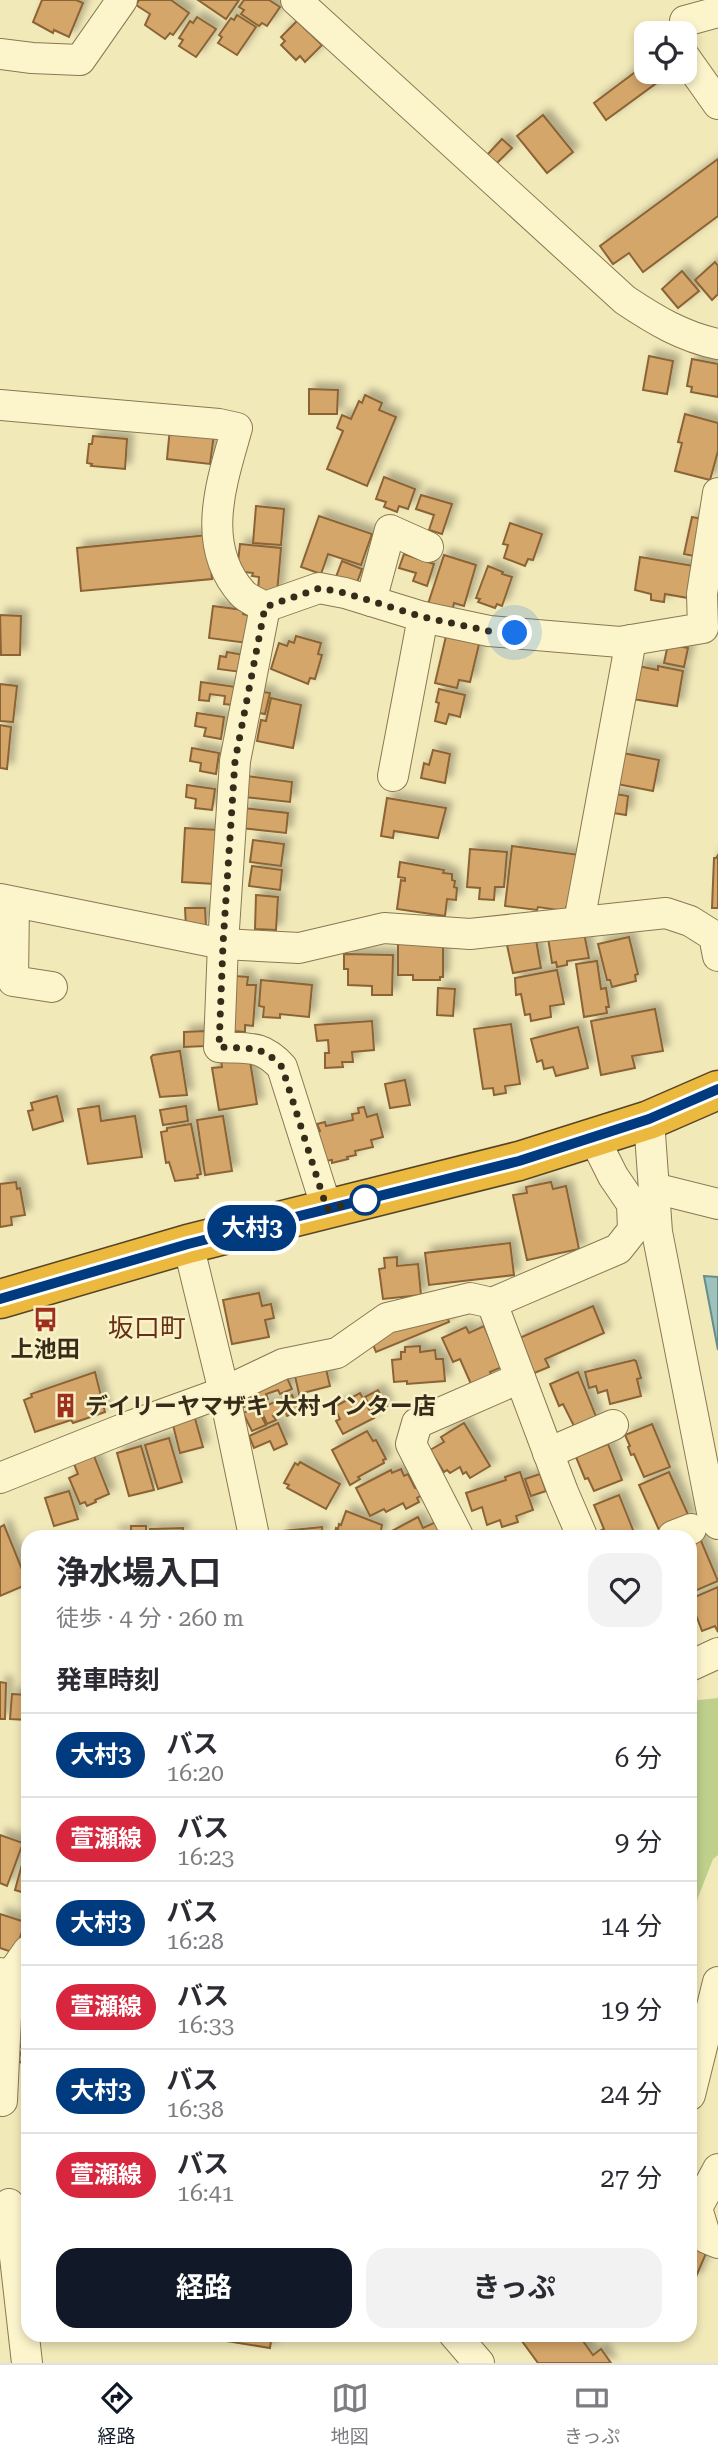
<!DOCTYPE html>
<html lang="ja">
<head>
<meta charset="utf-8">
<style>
	body { margin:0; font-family:"Roboto Serif","Noto Sans JP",serif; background:#f2f2f3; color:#2b2b33; height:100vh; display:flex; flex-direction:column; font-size:26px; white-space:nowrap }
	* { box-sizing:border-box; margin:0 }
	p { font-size:23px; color:#7c7c81 }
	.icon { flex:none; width:38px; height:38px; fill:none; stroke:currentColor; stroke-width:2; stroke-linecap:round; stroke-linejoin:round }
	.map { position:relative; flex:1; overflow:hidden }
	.details { position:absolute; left:21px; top:1530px; width:676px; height:812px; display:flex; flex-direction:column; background:#fff; border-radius:21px; box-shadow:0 4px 10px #0003 }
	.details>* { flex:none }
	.badge { padding:0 14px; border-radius:23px; font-size:24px; line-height:46px }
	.buttons { position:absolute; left:634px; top:21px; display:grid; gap:14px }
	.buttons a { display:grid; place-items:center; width:63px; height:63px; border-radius:14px; background:#fff; box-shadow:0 4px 10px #0003; font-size:35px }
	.you { position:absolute; width:35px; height:35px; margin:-18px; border:5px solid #fff; border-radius:50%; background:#1a73e8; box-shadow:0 0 0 10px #1a73e833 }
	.map>.badge { position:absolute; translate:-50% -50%; box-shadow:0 0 0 4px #fff }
	h2 { padding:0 35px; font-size:26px; line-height:63px }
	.round { display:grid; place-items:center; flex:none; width:74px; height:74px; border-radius:21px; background:#f2f2f3 }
	.overview { display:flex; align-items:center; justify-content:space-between; height:119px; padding:0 35px }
	h1 { font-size:33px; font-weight:700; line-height:52px }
	.cta { display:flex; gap:14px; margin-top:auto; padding:14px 35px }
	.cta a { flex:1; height:80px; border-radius:21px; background:#111827; color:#fff; font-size:28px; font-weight:700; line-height:80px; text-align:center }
	.cta a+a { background:#f2f2f3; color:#2b2b33 }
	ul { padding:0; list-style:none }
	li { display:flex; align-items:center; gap:21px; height:84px; padding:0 35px; border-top:2px solid #e1e1e2 }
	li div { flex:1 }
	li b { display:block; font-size:26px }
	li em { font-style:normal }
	li .badge { min-width:77px; font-weight:700; text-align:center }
	.tab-bar { display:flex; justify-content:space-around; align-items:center; height:98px; border-top:2px solid #e1e1e2; background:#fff; font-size:19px; color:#7c7c81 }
	.tab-bar a { display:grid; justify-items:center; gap:4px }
	.tab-bar .on { color:#111827 }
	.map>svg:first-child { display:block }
	.green { fill:#bed08c }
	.water { fill:#9ec1bc; stroke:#658f8b; stroke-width:2 }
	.building { fill:#d4a66b; stroke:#8b6436; stroke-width:2; filter:url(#shadow) }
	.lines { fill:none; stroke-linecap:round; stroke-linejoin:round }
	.minor-casing { stroke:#897852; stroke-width:32 }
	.highway-casing { stroke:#564428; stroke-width:41 }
	.minor { stroke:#fcf5cc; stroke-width:30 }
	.highway { stroke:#ecb93f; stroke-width:38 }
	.line-casing { stroke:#fff; stroke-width:16 }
	.line { stroke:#003b80; stroke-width:10 }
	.walk { stroke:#372c19; stroke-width:7; stroke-dasharray:0 12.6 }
	.stop-dot { fill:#fff; stroke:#003b80; stroke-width:3.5 }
	.labels { text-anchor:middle; stroke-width:5; stroke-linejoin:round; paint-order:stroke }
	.poi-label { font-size:23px; font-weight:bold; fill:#372c19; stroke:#f9f2c9 }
	.quarter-label { font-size:26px; fill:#673214; stroke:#f9f2c9 }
</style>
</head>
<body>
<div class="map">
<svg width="718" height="2363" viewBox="0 0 718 2363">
	<defs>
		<filter id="shadow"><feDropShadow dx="6" dy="-6" stdDeviation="3.5" flood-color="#0004"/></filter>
	</defs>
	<rect width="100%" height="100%" fill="#f2e9b9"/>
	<!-- green -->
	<path class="green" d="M718 1698V1855L713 1859 690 1918V1701Z"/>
	<!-- water -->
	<path class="water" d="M704 1276 718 1277V1350Z"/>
	<!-- building -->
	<g class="building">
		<path d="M42 0H76L83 3 69 37 54 30 53 33 33 22Z"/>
		<path d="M139 0H171L189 13 173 35 170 33 165 39 145 25 150 14 136 5Z"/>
		<path d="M198 0H239L226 19Z"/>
		<path d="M244 0H269L280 7 267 26 262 23 259 26 241 14 244 10 239 7Z"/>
		<path d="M237 15 256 27 237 55 218 43 222 37 219 35 231 18 234 20Z"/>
		<path d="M197 17 216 29 196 57 179 46 183 40 179 38 190 21 193 23Z"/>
		<path d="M297 21 322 45 305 62 300 56 296 60 281 45 285 41 281 37Z"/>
		<path d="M646 64V72H656L662 79 606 120 594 103Z"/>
		<path d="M543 115 573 152 547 173 517 136Z"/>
		<path d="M502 139 512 148 496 164 487 155Z"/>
		<path d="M718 159V216L643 272 629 253 613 264 600 246Z"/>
		<path d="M715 262 718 266V294L712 300 695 280Z"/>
		<path d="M682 271 699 291 678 308 662 289Z"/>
		<path d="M649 356 673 361 667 394 643 390Z"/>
		<path d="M692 359 718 364V397L691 392 692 387 687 386Z"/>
		<path d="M309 389 338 390 337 414H309Z"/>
		<path d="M365 395 382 403 379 410 396 417 367 486 327 469 343 431 337 428 342 415 351 419 359 401 362 403Z"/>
		<path d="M685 414 718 423V451L710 480 675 471 682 443 678 442Z"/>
		<path d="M170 428 214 434 210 464 167 459Z"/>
		<path d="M93 436 127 439 125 469 91 466 92 464 87 463 89 444H92Z"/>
		<path d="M384 477 415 489 408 509 399 506 397 512 384 507 386 502 376 499Z"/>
		<path d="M421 495 452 504 442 534 429 530 434 515 416 509Z"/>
		<path d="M256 506 284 509 281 545 253 543Z"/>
		<path d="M319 516 372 534 361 565 328 554 321 574 301 567Z"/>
		<path d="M692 517 707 520 699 557 684 554Z"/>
		<path d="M510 523 542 534 533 560 528 559 525 566 504 558 508 545 503 544Z"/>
		<path d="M208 535 212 579 81 591 77 548Z"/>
		<path d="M240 544 281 548 277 593 258 591 259 577 252 576 253 573 237 571Z"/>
		<path d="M404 554 434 564 427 586 413 581 416 573 399 568Z"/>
		<path d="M444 555 476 565 464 606 454 603 452 612 428 604Z"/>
		<path d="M640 557 694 566 688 598 665 594 664 602 651 600V594L635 590Z"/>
		<path d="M342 561 362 569 356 585 336 577Z"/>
		<path d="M488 566 503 572 502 574 512 577 502 606 497 604 495 608 478 602 480 599 476 598Z"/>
		<path d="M213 606 243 610V614L250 616 247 643 209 638Z"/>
		<path d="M0 615 21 616 20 655H1Z"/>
		<path d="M447 632 480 640 470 682 459 680 457 688 435 683Z"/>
		<path d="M296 636 321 643 318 654 322 655 315 679 310 678 308 684 271 669 279 643 287 646 289 641 294 643Z"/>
		<path d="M668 644 688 648 684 667 664 663Z"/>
		<path d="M227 652 244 655 241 672 218 669 220 656 226 657Z"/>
		<path d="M638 666 658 670V666L683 671 677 706 632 699Z"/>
		<path d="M201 682 236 687 233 705 224 704 225 696 210 694 209 701 199 700Z"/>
		<path d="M0 684 17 686 13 722 0 721Z"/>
		<path d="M439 689 465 695 460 717 449 714 446 724 435 721 439 703 436 702Z"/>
		<path d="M257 691 270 693 265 714 253 712Z"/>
		<path d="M271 698 301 705 293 748 257 741 261 720 266 721Z"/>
		<path d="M197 713 224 717 221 739 204 736 206 728 195 726Z"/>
		<path d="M0 725 11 727 7 769 0 768Z"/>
		<path d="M192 748 219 753 216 774 200 771 201 763 190 761Z"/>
		<path d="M433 750 450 754 445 783 421 778 424 763 429 765Z"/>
		<path d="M623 753 659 760 653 791 617 784Z"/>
		<path d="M247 776 292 782 290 802 245 797Z"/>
		<path d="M187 785 215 789 212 810 195 808 196 799 186 797Z"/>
		<path d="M609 793 628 796 626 815 607 812Z"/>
		<path d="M387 798 446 808 438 838 394 831 393 838 381 836Z"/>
		<path d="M243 808 288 813 286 833 241 828Z"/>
		<path d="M185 828 218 830 215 884 182 882Z"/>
		<path d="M253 840 284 844 281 866 250 862Z"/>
		<path d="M512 846 580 855 574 908 566 907 565 911 538 907 537 910 505 906Z"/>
		<path d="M470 849 507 852 504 887H495L494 900 479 899 480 888 467 887Z"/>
		<path d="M718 855V908H712L714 858H716Z"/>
		<path d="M400 862 444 870 443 873 452 874V880L455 881 454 887 457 888 456 900 447 899 445 916 397 909 401 880 405 881V878L398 877Z"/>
		<path d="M252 866 282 870 280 890 249 886Z"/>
		<path d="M256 895 278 897 276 930 255 929Z"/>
		<path d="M185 908H205L206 926 186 927Z"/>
		<path d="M584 933 589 958 567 961V965L557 967 556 962 552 963 548 938Z"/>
		<path d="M629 937 638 974 635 975 636 981 612 987 610 980H607L598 944Z"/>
		<path d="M536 940 541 968 513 973 507 945Z"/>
		<path d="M398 942H443V977H440V980H413V975H398Z"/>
		<path d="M344 954 393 955 392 995H372V986L348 985V969H344Z"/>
		<path d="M597 961 601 989 606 988 609 1007H606L607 1013 584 1017 576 964Z"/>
		<path d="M557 970 564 1004 550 1006 551 1017 531 1021 530 1014 525 1015 521 994 516 995 515 978Z"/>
		<path d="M235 976 248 977 247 985H256L253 1026 245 1025V1032L234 1031Z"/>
		<path d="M261 980 312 985 309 1017 280 1014V1018L263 1017 264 1007 259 1006Z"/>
		<path d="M438 988 455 989 453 1016 437 1015Z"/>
		<path d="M655 1009 663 1051 632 1056 635 1068 601 1075 591 1021Z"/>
		<path d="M372 1021 374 1050 352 1052 353 1062H342L343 1067 325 1068V1053H329L328 1040 317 1041 315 1025Z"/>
		<path d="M511 1024 520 1084 505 1086 506 1093 494 1095 493 1088 483 1089 474 1029Z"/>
		<path d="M578 1027 588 1068 556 1076 553 1067 544 1069 542 1060 537 1062 531 1039Z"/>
		<path d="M205 1031V1046L184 1047V1032Z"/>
		<path d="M180 1051 187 1095 160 1097 151 1057 153 1055Z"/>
		<path d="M249 1055 257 1104 219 1110 212 1068 222 1067 221 1060Z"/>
		<path d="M405 1080 410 1105 390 1108 385 1084Z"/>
		<path d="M57 1096 63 1121 33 1130 28 1111 33 1110 31 1103Z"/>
		<path d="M99 1106 101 1121 135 1116 142 1157 88 1164 78 1109Z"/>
		<path d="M186 1106 188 1121 163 1125 160 1110Z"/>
		<path d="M364 1107 367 1117 377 1114 383 1137 371 1140 373 1147 355 1151 356 1155 347 1157 348 1159 332 1163V1160L325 1161 317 1132 320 1131 317 1124 325 1122 326 1126 353 1120 352 1114 359 1113 358 1108Z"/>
		<path d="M223 1116 232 1171 205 1175 197 1120Z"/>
		<path d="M191 1124 201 1174 197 1175 198 1178 175 1181 169 1162 166 1163 161 1132 167 1131V1128Z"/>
		<path d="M16 1182 17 1189 20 1188 25 1215 11 1217 12 1225 0 1227V1184Z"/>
		<path d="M551 1182 553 1189 566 1186 579 1249 527 1260 513 1195 527 1193 526 1187Z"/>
		<path d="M510 1243 514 1275 429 1285 425 1253Z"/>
		<path d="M397 1257V1266L418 1264 421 1295 383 1299 379 1269 385 1268 384 1258Z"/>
		<path d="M259 1293 262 1306 271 1304 274 1318 265 1320 269 1337 232 1344 223 1300Z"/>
		<path d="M593 1306 604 1333 545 1359 549 1367 532 1374 517 1339Z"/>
		<path d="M445 1311 449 1322 376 1352 370 1337Z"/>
		<path d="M484 1326 502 1367 490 1372 492 1376 471 1384 460 1359 453 1362 442 1338 466 1327 469 1333Z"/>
		<path d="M420 1346V1352L435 1350 436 1359H443L445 1381 407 1384V1381L394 1382 392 1360 401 1359V1352H405V1347Z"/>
		<path d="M634 1360 636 1361 641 1378 637 1379 641 1396 610 1404 607 1390 598 1393 596 1386 589 1388 585 1372Z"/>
		<path d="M326 1369 330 1386 299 1394 295 1376Z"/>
		<path d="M95 1372 105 1412 73 1423 71 1420 35 1432 24 1400 32 1397 31 1394Z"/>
		<path d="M578 1372 597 1419 575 1428 563 1404 559 1406 550 1384Z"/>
		<path d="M285 1373 292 1389 280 1394 278 1390 266 1394 268 1399 260 1403 253 1387Z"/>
		<path d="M247 1388 254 1404 244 1407 238 1392Z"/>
		<path d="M378 1390 387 1406 374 1413 365 1397Z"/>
		<path d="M360 1393 374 1418 343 1434 336 1421 340 1419 334 1407Z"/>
		<path d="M292 1395 299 1411 287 1416 285 1411 273 1416 276 1420 267 1424 260 1408Z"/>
		<path d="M257 1407 266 1425 252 1431 243 1413Z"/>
		<path d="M194 1415 203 1447 180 1453 172 1421Z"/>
		<path d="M278 1423 287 1444 274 1450 270 1441 254 1448 249 1436Z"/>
		<path d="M464 1423 490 1466 470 1478 466 1472 463 1474 460 1467 450 1473 447 1470 444 1472 430 1450 444 1442 441 1437Z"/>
		<path d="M652 1424 670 1467 644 1477 634 1454 631 1455 628 1447 630 1446 625 1435Z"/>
		<path d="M367 1431 373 1441 376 1440 386 1459 383 1460 384 1463 358 1477 360 1479 350 1485 332 1450Z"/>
		<path d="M169 1438 182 1482 158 1489 145 1445Z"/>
		<path d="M608 1444 622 1480 594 1491 588 1478 585 1479 576 1457Z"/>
		<path d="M141 1446 154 1490 129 1496 117 1453Z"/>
		<path d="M94 1456 109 1494 95 1500 96 1502 87 1506 85 1502 80 1504 69 1478 78 1474 74 1464Z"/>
		<path d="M300 1462 340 1484 326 1509 287 1488 289 1485 284 1483 295 1463 298 1465Z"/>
		<path d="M401 1469 404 1476 408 1474 415 1488 418 1487 422 1495 417 1498 419 1502 406 1509 403 1503 386 1512 384 1509 370 1516 356 1488 391 1470 392 1473Z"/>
		<path d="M520 1472 533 1510 516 1516 518 1522 502 1527 500 1520 487 1525 482 1507 472 1511 466 1493 506 1480 505 1477Z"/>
		<path d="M669 1472 690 1519 659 1530 639 1485Z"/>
		<path d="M540 1474 546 1491 531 1496 525 1479Z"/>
		<path d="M69 1491 78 1519 54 1526 45 1498Z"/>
		<path d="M619 1495 635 1535 600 1536 598 1532 604 1529 594 1505Z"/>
		<path d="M346 1511 382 1525 380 1536H334L336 1528 338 1529 339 1524 341 1525Z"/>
		<path d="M418 1517 423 1528 438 1521 445 1536H392L390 1532Z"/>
		<path d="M4 1525 28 1584 0 1596V1527Z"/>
		<path d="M131 1526H146V1536H114V1532H131Z"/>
		<path d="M322 1527 323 1536H283V1531Z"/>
		<path d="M183 1528V1536H150V1529Z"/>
		<path d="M699 1536 718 1581 690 1593V1540Z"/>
		<path d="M718 1587V1632L715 1626 702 1631 690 1599Z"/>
		<path d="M0 1682 6 1683 5 1719H0Z"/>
		<path d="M12 1694 28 1695V1720L10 1719Z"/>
		<path d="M0 1835 23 1843 7 1886 0 1883Z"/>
		<path d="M28 1842V1894L15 1890Z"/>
		<path d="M0 1914 25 1922 15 1953 0 1948Z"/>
		<path d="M22 2004 28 2006V2065L17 2061 23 2048 20 2047 24 2035 21 2034 26 2020 17 2017Z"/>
		<path d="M690 2244 707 2251 695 2279 690 2276Z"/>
		<path d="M207 2334H272L270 2348 207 2338Z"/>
		<path d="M522 2334H578L593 2355 601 2349 611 2363H538L519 2337Z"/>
	</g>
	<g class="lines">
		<defs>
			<g id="minor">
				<path d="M296 0 625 300C655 320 683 337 718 344"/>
				<path d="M685 21 718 12"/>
				<path d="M0 54 32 58 80 60 122 0"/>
				<path d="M684 56 718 104"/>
				<path d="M0 405 219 424 237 428C222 481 199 545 242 593 247 599 258 603 265 607L319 588 345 593 423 617 393 776"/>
				<path d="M371 601 390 530 428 547"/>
				<path d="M265 607 235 761 223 944 219 1047C248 1049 261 1044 282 1067L327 1209"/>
				<path d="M423 617 489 631 620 642 631 640 579 922"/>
				<path d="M631 640 703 628 702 594 718 493"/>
				<path d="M0 899 223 944 299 948 384 928 470 934 666 913 690 921 714 936 718 956"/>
				<path d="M14 903 13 981 52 987"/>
				<path d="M649 1120 657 1232 712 1512 718 1524"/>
				<path d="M654 1188 718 1204"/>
				<path d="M188 1244 224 1392 254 1536"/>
				<path d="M492 1303 563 1492 582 1536"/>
				<path d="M548 1453 613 1425"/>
				<path d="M0 1478 133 1425 224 1392 283 1364 337 1353 387 1318 470 1298 492 1303 618 1249 633 1230 632 1204 613 1176 594 1138"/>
				<path d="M458 1536 411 1444 417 1423 520 1378"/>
				<path d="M673 1536 691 1529"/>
				<path d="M690 1666 718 1653"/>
				<path d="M0 1973 8 1975 2 2101"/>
				<path d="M8 1975 16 1968 28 1951"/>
				<path d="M690 2095 718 1982"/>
				<path d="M718 2169 697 2208 706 2238 718 2243"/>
				<path d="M9 2204 27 2363"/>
				<path d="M454 2334 479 2363"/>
			</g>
			<path id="highway" d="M0 1299 188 1244 519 1161 649 1120 718 1090"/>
		</defs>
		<!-- minor casing -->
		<use href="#minor" class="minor-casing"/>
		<!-- highway casing -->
		<use href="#highway" class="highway-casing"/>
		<!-- minor -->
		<use href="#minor" class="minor"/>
		<!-- highway -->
		<use href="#highway" class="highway"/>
	</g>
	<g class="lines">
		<defs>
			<path id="line" d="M0 1299 188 1244 519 1161 649 1119 718 1089"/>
		</defs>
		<!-- line casing -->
		<use href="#line" class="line-casing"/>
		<!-- line -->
		<use href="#line" class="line"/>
		<!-- walk -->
		<path class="walk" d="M365 1200 327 1209 282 1067C261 1044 248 1049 219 1047L223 944 235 761 265 607 320 588 345 593 423 617 489 631 515 633"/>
	</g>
	<!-- icons -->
	<defs>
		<symbol id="bus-bare" viewBox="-9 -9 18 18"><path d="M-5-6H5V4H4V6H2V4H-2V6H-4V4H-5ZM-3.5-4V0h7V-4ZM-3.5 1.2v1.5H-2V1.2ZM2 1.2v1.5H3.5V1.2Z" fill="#9e2f1d" stroke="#f9f2c9" stroke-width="2.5" paint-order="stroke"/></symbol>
		<symbol id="building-bare" viewBox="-9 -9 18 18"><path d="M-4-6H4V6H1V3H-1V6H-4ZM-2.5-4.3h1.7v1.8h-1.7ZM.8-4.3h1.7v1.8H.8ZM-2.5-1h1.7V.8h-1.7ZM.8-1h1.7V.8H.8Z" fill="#9e2f1d" stroke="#f9f2c9" stroke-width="2.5" paint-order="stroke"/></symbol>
	</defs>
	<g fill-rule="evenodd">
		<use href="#bus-bare" x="28" y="1302" width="35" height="35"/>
		<use href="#building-bare" x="48" y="1388" width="35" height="35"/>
	</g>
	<!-- markers -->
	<circle class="stop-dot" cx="365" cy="1200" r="14"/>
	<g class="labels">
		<!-- poi labels -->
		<g class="poi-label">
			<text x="45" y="1357">上池田</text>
			<text x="85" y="1414" text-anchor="start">デイリーヤマザキ 大村インター店</text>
		</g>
		<!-- quarter labels -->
		<g class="quarter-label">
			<text x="147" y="1337">坂口町</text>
		</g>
	</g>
</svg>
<div class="buttons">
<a><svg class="icon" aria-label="locate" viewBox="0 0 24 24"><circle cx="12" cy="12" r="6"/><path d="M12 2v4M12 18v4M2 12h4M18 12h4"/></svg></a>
</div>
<div class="you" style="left:515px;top:633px"></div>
<b class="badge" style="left:252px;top:1228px;background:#003b80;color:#fff">大村3</b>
<section class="details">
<div class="overview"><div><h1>浄水場入口</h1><p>徒歩 · 4 分 · 260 m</p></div><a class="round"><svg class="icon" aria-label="heart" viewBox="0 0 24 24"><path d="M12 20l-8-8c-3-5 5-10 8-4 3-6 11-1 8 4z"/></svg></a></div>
<h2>発車時刻</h2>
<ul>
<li><span class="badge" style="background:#003b80;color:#fff">大村3</span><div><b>バス</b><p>16:20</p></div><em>6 分</em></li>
<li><span class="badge" style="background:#d7263d;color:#fff">萱瀬線</span><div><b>バス</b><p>16:23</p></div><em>9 分</em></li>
<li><span class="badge" style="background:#003b80;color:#fff">大村3</span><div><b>バス</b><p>16:28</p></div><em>14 分</em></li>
<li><span class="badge" style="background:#d7263d;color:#fff">萱瀬線</span><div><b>バス</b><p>16:33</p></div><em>19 分</em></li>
<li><span class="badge" style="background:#003b80;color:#fff">大村3</span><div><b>バス</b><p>16:38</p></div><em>24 分</em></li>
<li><span class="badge" style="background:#d7263d;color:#fff">萱瀬線</span><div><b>バス</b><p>16:41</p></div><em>27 分</em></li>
</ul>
<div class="cta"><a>経路</a><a>きっぷ</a></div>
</section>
</div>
<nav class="tab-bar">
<a class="on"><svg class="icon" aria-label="directions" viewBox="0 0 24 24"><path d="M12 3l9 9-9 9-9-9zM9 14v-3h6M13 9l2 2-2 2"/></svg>経路</a>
<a><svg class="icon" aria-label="map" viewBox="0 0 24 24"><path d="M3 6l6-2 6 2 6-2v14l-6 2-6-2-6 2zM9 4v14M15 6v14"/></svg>地図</a>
<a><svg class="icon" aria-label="tickets" viewBox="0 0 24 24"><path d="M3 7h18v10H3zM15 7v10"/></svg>きっぷ</a>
</nav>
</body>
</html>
